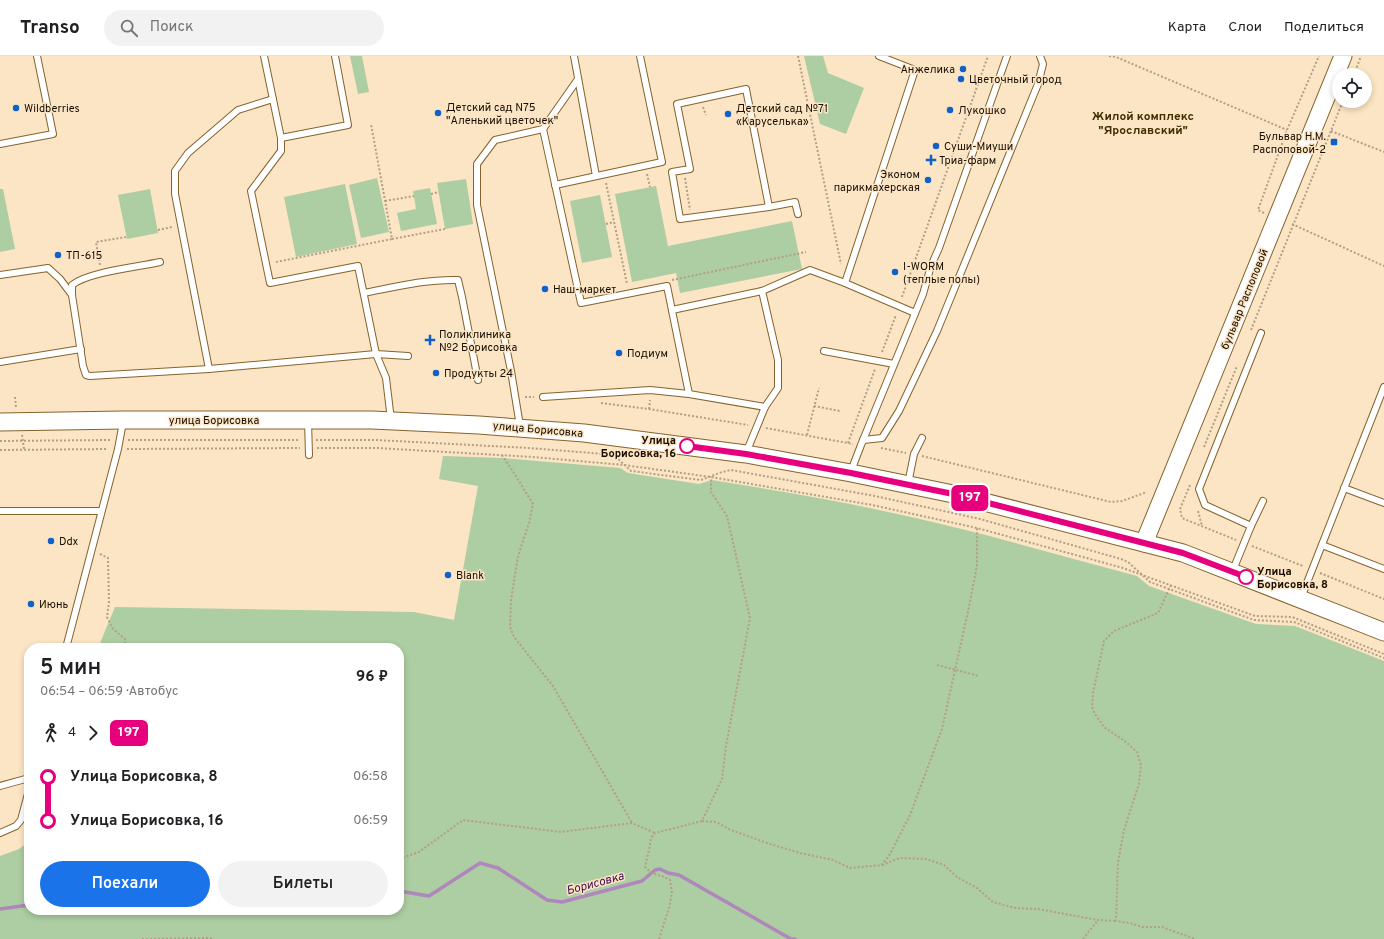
<!DOCTYPE html>
<html lang="ru">
<head>
<meta charset="utf-8">
<style>
	body { margin:0; font-family:Overpass,sans-serif; background:#f2f2f2; color:#202124; height:100vh; display:flex; flex-direction:column; font-size:15px; white-space:nowrap }
	* { box-sizing:border-box; margin:0 }
	p { font-size:13px; color:#757577 }
	.icon { flex:none; width:22px; height:22px; fill:none; stroke:currentColor; stroke-width:2; stroke-linecap:round; stroke-linejoin:round }
	.map { position:relative; flex:1; overflow:hidden }
	.drawer { position:absolute; left:24px; top:587px; width:380px; height:272px; display:flex; flex-direction:column; background:#fff; border-radius:16px; box-shadow:0 2px 6px #0003 }
	.drawer>* { flex:none }
	.badge { padding:0 8px; border-radius:6px; font-size:14px; line-height:26px }
	.buttons { position:absolute; left:1332px; top:12px; display:grid; gap:8px }
	.buttons a { display:grid; place-items:center; width:40px; height:40px; border-radius:50%; background:#fff; box-shadow:0 2px 6px #0003; font-size:20px }
	.map>.badge { position:absolute; translate:-50% -50%; box-shadow:0 0 0 2px #fff }
	.legs { display:flex; align-items:center; gap:6px; height:44px; padding:0 16px; font-size:13px }
	.legs p { margin-inline-start:auto }
	.overview { display:flex; align-items:center; justify-content:space-between; height:68px; padding:0 16px }
	h1 { font-size:22px; font-weight:600; line-height:30px }
	.action { display:flex; gap:8px; margin-top:auto; padding:8px 16px }
	.action a { flex:1; height:46px; border-radius:24px; background:#1a73e8; color:#fff; font-size:16px; font-weight:600; line-height:46px; text-align:center }
	.action a+a { background:#f2f2f2; color:#202124 }
	ul { padding:0 16px; list-style:none }
	li { display:flex; align-items:center; gap:14px; height:44px; font-size:15px }
	li i { display:grid; place-items:center; width:6px; height:100%; margin:0 5px; background:currentColor }
	li i::after { content:''; width:10px; height:10px; margin:-5px; border:3px solid; border-radius:50%; background:#fff }
	li p { margin-inline-start:auto }
	li:first-child i { background:linear-gradient(#0000 50%,currentColor 0) }
	li:last-child i { background:linear-gradient(currentColor 50%,#0000 0) }
	header { display:flex; align-items:center; gap:24px; box-sizing:border-box; height:56px; padding:0 20px; background:#fff; border-bottom:1px solid #e0e0e0 }
	header strong { font-size:19px }
	nav { display:flex; gap:22px; margin-inline-start:auto; font-size:14px }
	.search { width:280px; height:36px; background:#f2f2f2; display:flex; align-items:center; gap:10px; box-sizing:border-box; padding:0 14px; border-radius:22px; color:#757577; font-size:15px }
	.map>svg:first-child { display:block }
	.green { fill:#adcda2 }
	.lines { fill:none; stroke-linecap:round; stroke-linejoin:round }
	.stream { stroke:#b087bc; stroke-width:3.5 }
	.lane-casing { stroke:#84632d; stroke-width:8 }
	.secondary-casing { stroke:#84632d; stroke-width:19 }
	.path { stroke:#b29f85; stroke-width:2; stroke-dasharray:2 2; stroke-linecap:butt }
	.lane { stroke:#fff; stroke-width:6 }
	.secondary { stroke:#fff; stroke-width:17 }
	.line-1-casing { stroke:#fff; stroke-width:9 }
	.line-1 { stroke:#e6007e; stroke-width:6 }
	.poi-dot { fill:#1060ca; stroke:#fbe5c4; stroke-width:1.5 }
	.stop-1-dot { fill:#fff; stroke:#e6007e; stroke-width:2 }
	.labels { text-anchor:middle; stroke-width:3; stroke-linejoin:round; paint-order:stroke }
	.poi-label { font-size:11px; fill:#180c00; stroke:#fbe5c4; text-anchor:start }
	.street-label { font-size:11px; fill:#180c00; stroke:#fbe5c4 }
	.stop-label { font-size:11px; font-weight:bold; fill:#180c00; stroke:#fbe5c4; text-anchor:end }
	.neighbourhood-label { font-size:12px; font-weight:bold; fill:#442d00; stroke:#fbe5c4 }
	.water-label { font-size:12px; font-style:italic; fill:#420c4f; stroke:#fbe5c4 }
</style>
</head>
<body>
<header>
<strong>Transo</strong>
<div class="search"><svg class="icon" aria-label="search" viewBox="0 0 24 24"><circle cx="10" cy="10" r="6"/><path d="M15 15l6 6"/></svg>Поиск</div>
<nav><a>Карта</a><a>Слои</a><a>Поделиться</a></nav>
</header>
<div class="map">
<svg width="1384" height="883" viewBox="0 0 1384 883">
	<rect width="100%" height="100%" fill="#fbe5c4"/>
	<!-- green -->
	<g class="green">
		<path d="M350 0H362L369 36 358 38Z"/>
		<path d="M804 0H823L828 17 864 32 846 78 820 68Z"/>
		<path d="M377 122 389 176 361 182 349 129Z"/>
		<path d="M466 123 473 168 445 173 437 127Z"/>
		<path d="M345 128 357 188 296 201 284 141Z"/>
		<path d="M656 130 668 190 792 165 802 213 680 237 676 217 632 226 615 138Z"/>
		<path d="M430 132 437 168 401 175 397 157 416 153 413 135Z"/>
		<path d="M0 133H3L15 193 0 196Z"/>
		<path d="M150 133 158 177 127 183 118 139Z"/>
		<path d="M600 139 612 201 582 207 570 145Z"/>
		<path d="M443 400 502 402 620 412 628 417 699 428 712 424C779 435 846 446 911 461 987 478 1062 500 1137 520L1149 530 1256 568 1295 570 1384 605V883H0V800L19 793 29 786V854H399V592H98L115 551 414 556 454 564 478 430 439 423Z"/>
	</g>
	<g class="lines">
		<!-- stream -->
		<g class="stream">
			<path d="M399 835 429 840 480 807 498 812 547 844 562 846 642 825 655 814 660 813 668 817 679 819 791 883H795"/>
			<path d="M0 853 29 849"/>
		</g>
		<defs>
			<g id="lane">
				<path d="M264 0 281 82V95L251 135 270 227 358 210 376 298 386 322 391 364"/>
				<path d="M574 0 596 120"/>
				<path d="M879 0 915 14 845 227 915 257"/>
				<path d="M273 43 238 54 188 97 175 115V138L209 313 376 298 408 300"/>
				<path d="M543 73 581 247 667 230 689 338"/>
				<path d="M281 82 348 69 335 0"/>
				<path d="M0 88 53 78 37 0"/>
				<path d="M555 129 662 106 640 0"/>
				<path d="M769 151 746 33 677 48 690 113 672 116 680 163 769 151 795 146 798 158"/>
				<path d="M160 206C138 211 88 216 72 229V239L83 310 86 319 90 320 209 313"/>
				<path d="M0 219 48 212 60 223 72 239"/>
				<path d="M364 237C395 231 426 223 458 224L462 241 478 324"/>
				<path d="M672 254 762 235 810 214 845 227"/>
				<path d="M824 295 894 308"/>
				<path d="M0 306 81 293"/>
				<path d="M543 341 650 334 689 338 765 351 778 332V304L762 235"/>
				<path d="M308 365 309 399"/>
				<path d="M520 370 511 315 477 149V108L495 84 543 73 578 23"/>
				<path d="M863 384 882 382 899 355 937 275 1038 28 1043 8 1040 0"/>
				<path d="M746 397 765 351"/>
				<path d="M851 415 861 389 923 238 931 210 939 192 1007 0"/>
				<path d="M908 428 914 398 922 382"/>
				<path d="M1344 432 1384 447"/>
				<path d="M0 455H101"/>
				<path d="M1251 470 1263 445"/>
				<path d="M1322 489 1384 513"/>
				<path d="M1233 514 1251 470 1205 449 1199 433 1261 277"/>
				<path d="M1301 542 1384 331"/>
				<path d="M66 592 118 393 123 366"/>
				<path d="M0 730 29 722"/>
				<path d="M0 777 16 770 21 764 29 734"/>
			</g>
			<g id="secondary">
				<path d="M0 366 123 364H372L479 369 584 377 746 398 851 417 953 438 1183 497 1384 576"/>
				<path d="M1144 487 1343 0"/>
			</g>
		</defs>
		<!-- lane casing -->
		<use href="#lane" class="lane-casing"/>
		<!-- secondary casing -->
		<use href="#secondary" class="secondary-casing"/>
		<!-- path -->
		<g class="path">
			<path d="M798 0 841 208"/>
			<path d="M1109 0 1116 1 1287 74"/>
			<path d="M1354 19 1361 0"/>
			<path d="M703 51 706 59"/>
			<path d="M1331 75 1384 96"/>
			<path d="M647 118 650 131"/>
			<path d="M685 122 690 154"/>
			<path d="M606 127 627 228"/>
			<path d="M431 138 439 136"/>
			<path d="M385 145 414 140"/>
			<path d="M1264 157 1258 154 1287 74 1319 0"/>
			<path d="M606 168 614 166"/>
			<path d="M1292 168 1384 210"/>
			<path d="M158 174 172 171"/>
			<path d="M392 183 445 173"/>
			<path d="M276 206 392 183 371 68"/>
			<path d="M100 209 96 186 126 181"/>
			<path d="M672 224 806 196"/>
			<path d="M902 241 988 0"/>
			<path d="M1251 274 1343 45"/>
			<path d="M882 296 896 259"/>
			<path d="M15 341 16 351"/>
			<path d="M525 341H534"/>
			<path d="M601 347 649 353 748 369"/>
			<path d="M814 350 840 355"/>
			<path d="M649 353 650 344"/>
			<path d="M766 372 853 388"/>
			<path d="M22 379 24 393"/>
			<path d="M807 379 819 332"/>
			<path d="M128 384H300"/>
			<path d="M316 384H376L529 392 604 398 616 401 631 415 701 424 722 416 731 414 875 440 980 463 1121 503 1128 506 1150 526 1254 564 1294 566 1384 602"/>
			<path d="M0 385 110 384"/>
			<path d="M848 387 875 313"/>
			<path d="M1204 391 1237 310"/>
			<path d="M317 392H377L533 401 624 409 711 421 872 449 977 472 1123 512 1255 560 1292 561 1384 598"/>
			<path d="M881 392 906 397"/>
			<path d="M127 393 300 392"/>
			<path d="M0 394 108 393"/>
			<path d="M502 399 514 417 533 448 529 467 518 500 511 544 510 571 514 581 553 630 632 767"/>
			<path d="M922 400 1111 446 1122 445 1147 436"/>
			<path d="M1190 429 1180 453 1182 462 1236 484"/>
			<path d="M1198 455 1202 470"/>
			<path d="M1252 490 1303 510"/>
			<path d="M100 498 108 502 109 546 107 561 113 573 125 583V592"/>
			<path d="M1320 517 1384 543"/>
			<path d="M1171 529 1158 557 1114 575 1104 585 1093 637 1092 651 1095 658 1104 671 1126 686 1137 696 1141 709 1139 728 1124 774 1118 806 1116 865 1130 867 1142 871H1162L1195 883"/>
			<path d="M937 609 979 620"/>
			<path d="M702 765 716 766 731 774 767 787 800 797 833 804 850 812 882 809 890 798 910 759 942 673 969 551 977 509V472"/>
			<path d="M399 803 419 796 463 764 561 776 632 767 655 777"/>
			<path d="M882 809 900 802 926 803 944 809 957 821 977 832 993 846 1015 852 1038 853 1098 864 1116 865"/>
			<path d="M142 883 209 882 214 883"/>
			<path d="M659 883 669 852 672 837 670 824C660 818 652 819 645 811L649 794 651 782 655 777 702 765 722 723 726 690 750 562 727 460 711 436V421"/>
			<path d="M1083 883 1098 864"/>
		</g>
		<!-- lane -->
		<use href="#lane" class="lane"/>
		<!-- secondary -->
		<use href="#secondary" class="secondary"/>
	</g>
	<g class="lines">
		<defs>
			<path id="line-1" d="M687 390 746 398 851 417 953 438 1183 497 1246 521"/>
		</defs>
		<!-- line-1 casing -->
		<use href="#line-1" class="line-1-casing"/>
		<!-- line-1 -->
		<use href="#line-1" class="line-1"/>
	</g>
	<!-- markers -->
	<g class="poi-dot">
		<circle cx="963" cy="13" r="4"/>
		<circle cx="961" cy="23" r="4"/>
		<circle cx="16" cy="52" r="4"/>
		<circle cx="950" cy="54" r="4"/>
		<circle cx="438" cy="57" r="4"/>
		<circle cx="728" cy="58" r="4"/>
		<rect x="1330" y="82" width="8" height="8" rx="2"/>
		<circle cx="936" cy="90" r="4"/>
		<path d="M929 98h4v4h4v4h-4v4h-4v-4h-4v-4h4z"/>
		<circle cx="928" cy="124" r="4"/>
		<circle cx="58" cy="199" r="4"/>
		<circle cx="895" cy="216" r="4"/>
		<circle cx="545" cy="233" r="4"/>
		<path d="M428 278h4v4h4v4h-4v4h-4v-4h-4v-4h4z"/>
		<circle cx="619" cy="297" r="4"/>
		<circle cx="436" cy="317" r="4"/>
		<circle cx="51" cy="485" r="4"/>
		<circle cx="448" cy="519" r="4"/>
		<circle cx="31" cy="548" r="4"/>
	</g>
	<g class="stop-1-dot">
		<circle cx="687" cy="390" r="7"/>
		<circle cx="1246" cy="521" r="7"/>
	</g>
	<g class="labels">
		<!-- poi labels -->
		<g class="poi-label">
			<text x="955" y="17" text-anchor="end">Анжелика</text>
			<text x="969" y="27">Цветочный город</text>
			<text x="446" y="55">Детский сад N75<tspan x="446" dy="13">"Аленький цветочек"</tspan></text>
			<text x="24" y="56">Wildberries</text>
			<text x="736" y="56">Детский сад №71<tspan x="736" dy="13">«Каруселька»</tspan></text>
			<text x="958" y="58">Лукошко</text>
			<text x="1326" y="84" text-anchor="end">Бульвар Н.М.<tspan x="1326" dy="13">Распоповой-2</tspan></text>
			<text x="944" y="94">Суши-Миуши</text>
			<text x="939" y="108">Триа-фарм</text>
			<text x="920" y="122" text-anchor="end">Эконом<tspan x="920" dy="13">парикмахерская</tspan></text>
			<text x="66" y="203">ТП-615</text>
			<text x="903" y="214">I-WORM<tspan x="903" dy="13">(теплые полы)</tspan></text>
			<text x="553" y="237">Наш-маркет</text>
			<text x="439" y="282">Поликлиника<tspan x="439" dy="13">№2 Борисовка</tspan></text>
			<text x="627" y="301">Подиум</text>
			<text x="444" y="321">Продукты 24</text>
			<text x="59" y="489">Ddx</text>
			<text x="456" y="523">Blank</text>
			<text x="39" y="552">Июнь</text>
		</g>
		<!-- street labels -->
		<g class="street-label">
			<text transform="translate(1244 243) rotate(-68)" y="4">бульвар Распоповой</text>
			<text x="214" y="368">улица Борисовка</text>
			<text transform="translate(538 373) rotate(5)" y="4">улица Борисовка</text>
		</g>
		<!-- stop labels -->
		<g class="stop-label">
			<text x="676" y="388">Улица<tspan x="676" dy="13">Борисовка, 16</tspan></text>
			<text x="1257" y="519" text-anchor="start">Улица<tspan x="1257" dy="13">Борисовка, 8</tspan></text>
		</g>
		<!-- neighbourhood labels -->
		<g class="neighbourhood-label">
			<text x="1143" y="64">Жилой комплекс<tspan x="1143" dy="14">"Ярославский"</tspan></text>
		</g>
		<!-- water labels -->
		<g class="water-label">
			<text transform="translate(595 827) rotate(-15)" y="4">Борисовка</text>
		</g>
	</g>
</svg>
<div class="buttons">
<a><svg class="icon" aria-label="locate" viewBox="0 0 24 24"><circle cx="12" cy="12" r="6"/><path d="M12 2v4M12 18v4M2 12h4M18 12h4"/></svg></a>
</div>
<b class="badge" style="left:970px;top:442px;background:#e6007e;color:#fff">197</b>
<section class="drawer">
<div class="overview"><div><h1>5 мин</h1><p>06:54 – 06:59 · Автобус</p></div><b>96 ₽</b></div>
<div class="legs"><svg class="icon" aria-label="walk" viewBox="0 0 24 24"><circle cx="13" cy="4" r="2"/><path d="M13 8l-2 6 4 7M11 14l-3 7M7 12l3-4h3l4 4"/></svg>4<svg class="icon" aria-label="forward" viewBox="0 0 24 24"><path d="M9 5l7 7-7 7"/></svg><b class="badge" style="background:#e6007e;color:#fff">197</b></div>
<ul>
<li><i style="color:#e6007e"></i><b>Улица Борисовка, 8</b><p>06:58</p></li>
<li><i style="color:#e6007e"></i><b>Улица Борисовка, 16</b><p>06:59</p></li>
</ul>
<div class="action"><a>Поехали</a><a>Билеты</a></div>
</section>
</div>
</body>
</html>
